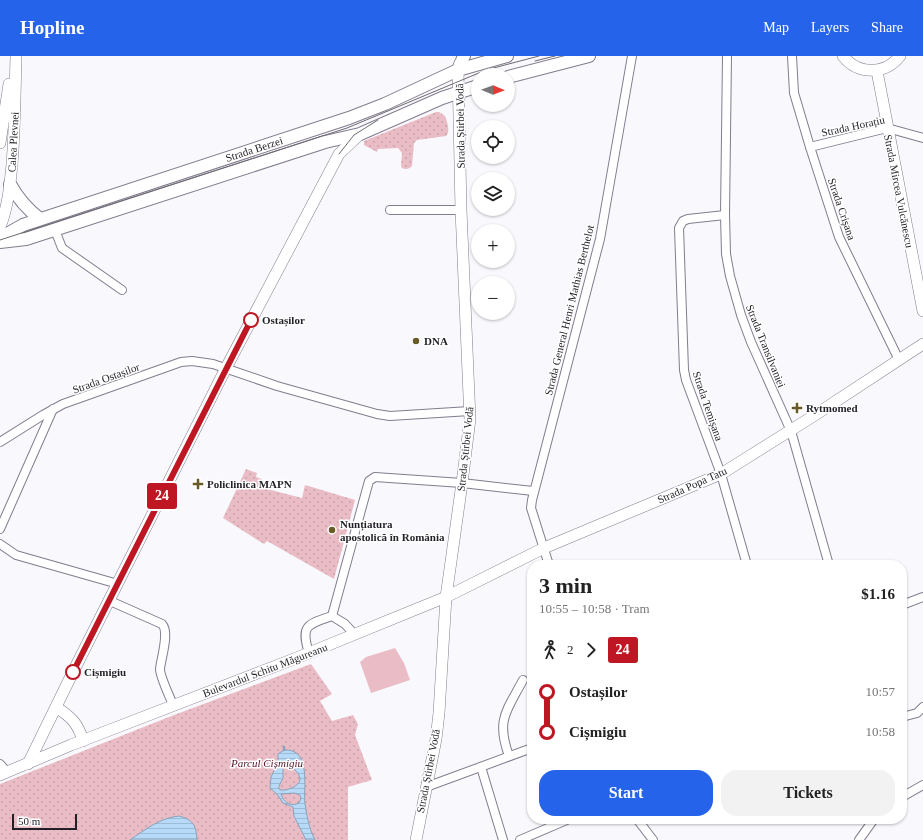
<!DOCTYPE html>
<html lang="en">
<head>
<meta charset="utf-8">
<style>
	body { margin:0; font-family:Georgia,serif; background:#f2f2f2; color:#222; height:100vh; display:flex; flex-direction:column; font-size:15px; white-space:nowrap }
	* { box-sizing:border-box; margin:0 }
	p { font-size:13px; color:#767676 }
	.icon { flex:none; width:22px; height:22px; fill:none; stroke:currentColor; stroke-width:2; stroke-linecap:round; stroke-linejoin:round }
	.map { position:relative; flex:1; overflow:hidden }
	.details { position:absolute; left:527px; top:504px; width:380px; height:264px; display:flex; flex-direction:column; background:#fff; border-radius:16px; box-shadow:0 1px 3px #0004 }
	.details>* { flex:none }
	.badge { padding:0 8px; border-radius:3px; font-size:14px; line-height:26px }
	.needle { width:26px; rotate:91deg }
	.tools { position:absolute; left:471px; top:12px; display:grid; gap:8px }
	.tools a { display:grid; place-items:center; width:44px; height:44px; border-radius:50%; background:#fff; box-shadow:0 1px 3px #0004; font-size:20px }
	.scale { position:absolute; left:12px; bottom:10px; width:65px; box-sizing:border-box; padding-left:4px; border:2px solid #221f26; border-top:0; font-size:11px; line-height:14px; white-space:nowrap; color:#221f26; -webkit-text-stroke:3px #fff; paint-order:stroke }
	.map>.badge { position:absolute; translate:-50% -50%; box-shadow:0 0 0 2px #fff }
	.legs { display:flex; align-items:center; gap:6px; height:44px; padding:0 12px; font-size:13px }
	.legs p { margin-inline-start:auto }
	.head { display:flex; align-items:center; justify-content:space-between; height:68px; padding:0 12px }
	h1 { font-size:22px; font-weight:600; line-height:30px }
	.action { display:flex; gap:8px; margin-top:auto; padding:8px 12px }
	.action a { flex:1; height:46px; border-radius:16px; background:#2563eb; color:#fff; font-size:16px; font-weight:600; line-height:46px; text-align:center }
	.action a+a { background:#f2f2f2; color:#222 }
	ul { padding:0 12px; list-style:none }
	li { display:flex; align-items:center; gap:14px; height:40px; font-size:15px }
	li i { display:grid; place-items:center; width:6px; height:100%; margin:0 5px; background:currentColor }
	li i::after { content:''; width:10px; height:10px; margin:-5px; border:3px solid; border-radius:50%; background:#fff }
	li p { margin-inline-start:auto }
	li:first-child i { background:linear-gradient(#0000 50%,currentColor 0) }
	li:last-child i { background:linear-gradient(currentColor 50%,#0000 0) }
	header { display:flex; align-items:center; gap:24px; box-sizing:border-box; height:56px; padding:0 20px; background:#2563eb; color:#fff }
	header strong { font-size:19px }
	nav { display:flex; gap:22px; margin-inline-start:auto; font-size:14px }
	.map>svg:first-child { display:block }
	.grass { fill:#eabdc6 }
	.park { fill:url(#park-dots) }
	.water { fill:url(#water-rules); stroke:#8aa2b9; fill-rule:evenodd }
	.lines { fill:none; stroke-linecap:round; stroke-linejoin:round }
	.stream { stroke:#8aa2b9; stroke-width:2.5 }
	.street-casing { stroke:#847c8f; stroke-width:10 }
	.secondary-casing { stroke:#847c8f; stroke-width:12 }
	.primary-casing { stroke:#847c8f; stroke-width:14 }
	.street { stroke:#fff; stroke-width:8 }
	.secondary { stroke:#fff; stroke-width:11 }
	.primary { stroke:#fff; stroke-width:12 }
	.tram { stroke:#6c6a70; stroke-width:1 }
	.line-1-casing { stroke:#fff; stroke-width:9 }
	.line-1 { stroke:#be1622; stroke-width:6 }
	.stop-1-dot { fill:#fff; stroke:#be1622; stroke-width:2 }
	.poi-dot { fill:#685b28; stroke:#fff; stroke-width:1.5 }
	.labels { text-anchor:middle; stroke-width:3; stroke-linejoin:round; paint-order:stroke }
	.street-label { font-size:11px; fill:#221f26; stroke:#fff }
	.stop-label { font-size:11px; font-weight:bold; fill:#221f26; stroke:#fff; text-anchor:start }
	.poi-label { font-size:11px; font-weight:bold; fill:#221f26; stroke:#fff; text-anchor:start }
	.park-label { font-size:11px; font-style:italic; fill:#59152b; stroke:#fff }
</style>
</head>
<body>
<header>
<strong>Hopline</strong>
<nav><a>Map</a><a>Layers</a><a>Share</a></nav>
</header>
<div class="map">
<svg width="923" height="784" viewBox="0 0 923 784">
	<defs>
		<pattern id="park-dots" width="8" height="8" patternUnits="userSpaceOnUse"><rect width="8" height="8" fill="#eabdc6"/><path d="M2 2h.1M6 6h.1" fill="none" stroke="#c8a2aa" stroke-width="1.8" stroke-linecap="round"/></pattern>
		<pattern id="water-rules" width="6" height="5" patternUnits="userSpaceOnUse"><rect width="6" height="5" fill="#b6daf8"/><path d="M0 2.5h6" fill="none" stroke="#9cbbd4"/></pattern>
	</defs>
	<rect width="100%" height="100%" fill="#f9f8fc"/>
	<!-- grass -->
	<path class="grass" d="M395 592 404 607 410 624 371 637 360 606 366 601Z"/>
	<!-- park -->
	<g class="park">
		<path d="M436 56H439L445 60C447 66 451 75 446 80L417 84 414 87 412 110C409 113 406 114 402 112L401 110 402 97 398 92 378 93 377 96 364 89V85Z"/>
		<path d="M246 413 257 417 256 421 262 423 259 431 302 442 305 429 355 444 334 523 267 485 264 488 223 462Z"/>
		<path d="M311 608 332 638 320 645 332 665 353 659 358 668 355 679 372 724 348 731V784H0V728L174 659Z"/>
	</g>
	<!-- water -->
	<g class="water">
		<path d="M284 694C312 692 303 733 305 748 307 761 309 772 315 784H306L294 760 293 751 283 747 277 738 270 732 271 721 278 707V698ZM286 708 290 709C293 712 300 718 300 723 300 730 287 735 281 734L279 733V730L283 722V710ZM294 737 300 739 301 742 299 747C291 751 284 747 281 738Z"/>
		<path d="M179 760C194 764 196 770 197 784H130C146 773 160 762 179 760Z"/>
	</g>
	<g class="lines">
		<!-- stream -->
		<path class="stream" d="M284 691V694"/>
		<defs>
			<g id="street">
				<path d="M727 0 725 159 726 198 730 220 741 259 751 286 791 375 829 509"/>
				<path d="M792 0 794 37 810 91 839 181 899 304"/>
				<path d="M810 91 887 72 923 82"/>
				<path d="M390 154H461"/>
				<path d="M725 159 688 163 683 165 679 172 684 314 686 324 721 418 747 509"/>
				<path d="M55 174 62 192 122 234"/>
				<path d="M0 386 43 359 63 348 181 306 192 305 213 308 277 330 377 358 390 360 470 355"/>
				<path d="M0 473 53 353"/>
				<path d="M0 488 16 499 118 528"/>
				<path d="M549 509 531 452 532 444 600 183 632 0"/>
				<path d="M110 545 162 568C170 576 161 602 160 613 160 621 170 641 173 649"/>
				<path d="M902 549 923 541"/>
				<path d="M332 560 369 425 375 421 462 427 533 435"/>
				<path d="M332 560 345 568 354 578"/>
				<path d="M309 597C300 569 308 568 332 560"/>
				<path d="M902 661 917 657 923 651"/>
				<path d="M509 700C496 664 506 656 523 624"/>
				<path d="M0 708 7 716"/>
				<path d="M481 711 503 784"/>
				<path d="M426 731 532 692"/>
				<path d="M902 741 923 729"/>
				<path d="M637 763 653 784"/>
				<path d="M520 784 569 763"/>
				<path d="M859 784 874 763"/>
			</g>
			<g id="secondary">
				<path d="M843 0C858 19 885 19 900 0"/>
				<path d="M877 15 923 255"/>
				<path d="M0 87 9 28"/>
				<path d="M0 171C8 151 10 129 12 108 15 72 15 36 16 0"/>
				<path d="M56 651C71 661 78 667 83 685"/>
				<path d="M28 708 73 616 226 312 339 98 360 78"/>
				<path d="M0 719 71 689 294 603 446 541 544 492 721 418 815 359 923 288"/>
				<path d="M416 784 436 683 439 657 446 541 462 427 470 363 461 154 458 14 460 7"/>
			</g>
			<g id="primary">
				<path d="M458 14 464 0"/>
				<path d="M508 21 589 0"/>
				<path d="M10 128C18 143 27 153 40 163"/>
				<path d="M0 182 23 169 349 62 385 48 458 14 507 0"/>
				<path d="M0 186 26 183 325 86 360 78 442 42 478 30"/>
			</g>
		</defs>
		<!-- street casing -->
		<use href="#street" class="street-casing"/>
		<!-- secondary casing -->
		<use href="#secondary" class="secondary-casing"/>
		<!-- primary casing -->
		<use href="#primary" class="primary-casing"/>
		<!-- street -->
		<use href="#street" class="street"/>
		<!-- secondary -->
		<use href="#secondary" class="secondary"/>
		<!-- primary -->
		<use href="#primary" class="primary"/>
		<!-- tram -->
		<g class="tram">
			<path d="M535 5 555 0"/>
			<path d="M339 98 354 79 378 64"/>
			<path d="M0 184 347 72 486 14 539 0"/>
		</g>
	</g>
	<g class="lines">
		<defs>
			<path id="line-1" d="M73 616 251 264"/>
		</defs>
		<!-- line-1 casing -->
		<use href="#line-1" class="line-1-casing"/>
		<!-- line-1 -->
		<use href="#line-1" class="line-1"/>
	</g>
	<!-- markers -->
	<g class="stop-1-dot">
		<circle cx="251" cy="264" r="7"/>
		<circle cx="73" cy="616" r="7"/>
	</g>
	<g class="poi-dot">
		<circle cx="416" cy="285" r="4"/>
		<path d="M795 346h4v4h4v4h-4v4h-4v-4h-4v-4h4z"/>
		<path d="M196 422h4v4h4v4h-4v4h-4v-4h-4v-4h4z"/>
		<circle cx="332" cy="474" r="4"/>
	</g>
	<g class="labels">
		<!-- street labels -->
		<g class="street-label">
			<text transform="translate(460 70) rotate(-91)" y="4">Strada Știrbei Vodă</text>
			<text transform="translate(853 70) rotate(-12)" y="4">Strada Horațiu</text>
			<text transform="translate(13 86) rotate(-87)" y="4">Calea Plevnei</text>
			<text transform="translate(254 93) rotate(-18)" y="4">Strada Berzei</text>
			<text transform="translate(899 135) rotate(79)" y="4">Strada Mircea Vulcănescu</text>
			<text transform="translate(842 153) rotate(71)" y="4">Strada Crișana</text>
			<text transform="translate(569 254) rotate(-76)" y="4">Strada General Henri Mathias Berthelot</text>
			<text transform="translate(766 290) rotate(68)" y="4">Strada Transilvaniei</text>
			<text transform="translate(106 322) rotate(-20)" y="4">Strada Ostașilor</text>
			<text transform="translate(708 350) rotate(71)" y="4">Strada Temișana</text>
			<text transform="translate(465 393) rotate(-84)" y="4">Strada Știrbei Vodă</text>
			<text transform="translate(692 429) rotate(-24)" y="4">Strada Popa Tatu</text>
			<text transform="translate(265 614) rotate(-21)" y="4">Bulevardul Schitu Măgureanu</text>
			<text transform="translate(428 715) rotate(-79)" y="4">Strada Știrbei Vodă</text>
		</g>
		<!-- stop labels -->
		<g class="stop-label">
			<text x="262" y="268">Ostașilor</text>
			<text x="84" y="620">Cișmigiu</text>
		</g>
		<!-- poi labels -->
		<g class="poi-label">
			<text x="424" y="289">DNA</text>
			<text x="806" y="356">Rytmomed</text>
			<text x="207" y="432">Policlinica MAPN</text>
			<text x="340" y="472">Nunțiatura<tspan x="340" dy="13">apostolică în România</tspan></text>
		</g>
		<!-- park labels -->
		<g class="park-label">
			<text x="267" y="711">Parcul Cișmigiu</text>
		</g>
	</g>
</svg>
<div class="tools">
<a><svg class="needle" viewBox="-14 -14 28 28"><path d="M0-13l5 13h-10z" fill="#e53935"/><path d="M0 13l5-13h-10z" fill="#767676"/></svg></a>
<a><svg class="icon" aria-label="locate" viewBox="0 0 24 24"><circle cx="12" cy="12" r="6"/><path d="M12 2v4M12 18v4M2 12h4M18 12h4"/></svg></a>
<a><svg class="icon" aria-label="layers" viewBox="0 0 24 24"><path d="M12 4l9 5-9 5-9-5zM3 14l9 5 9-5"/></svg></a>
<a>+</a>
<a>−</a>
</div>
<div class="scale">50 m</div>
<b class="badge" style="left:162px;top:440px;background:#be1622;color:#fff">24</b>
<section class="details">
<div class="head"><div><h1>3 min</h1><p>10:55 – 10:58 · Tram</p></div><b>$1.16</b></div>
<div class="legs"><svg class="icon" aria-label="walk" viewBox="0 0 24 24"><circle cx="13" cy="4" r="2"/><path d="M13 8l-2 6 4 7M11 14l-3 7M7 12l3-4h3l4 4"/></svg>2<svg class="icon" aria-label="forward" viewBox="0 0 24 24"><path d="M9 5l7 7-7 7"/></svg><b class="badge" style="background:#be1622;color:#fff">24</b></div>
<ul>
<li><i style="color:#be1622"></i><b>Ostașilor</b><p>10:57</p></li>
<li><i style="color:#be1622"></i><b>Cișmigiu</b><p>10:58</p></li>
</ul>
<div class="action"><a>Start</a><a>Tickets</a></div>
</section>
</div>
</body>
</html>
